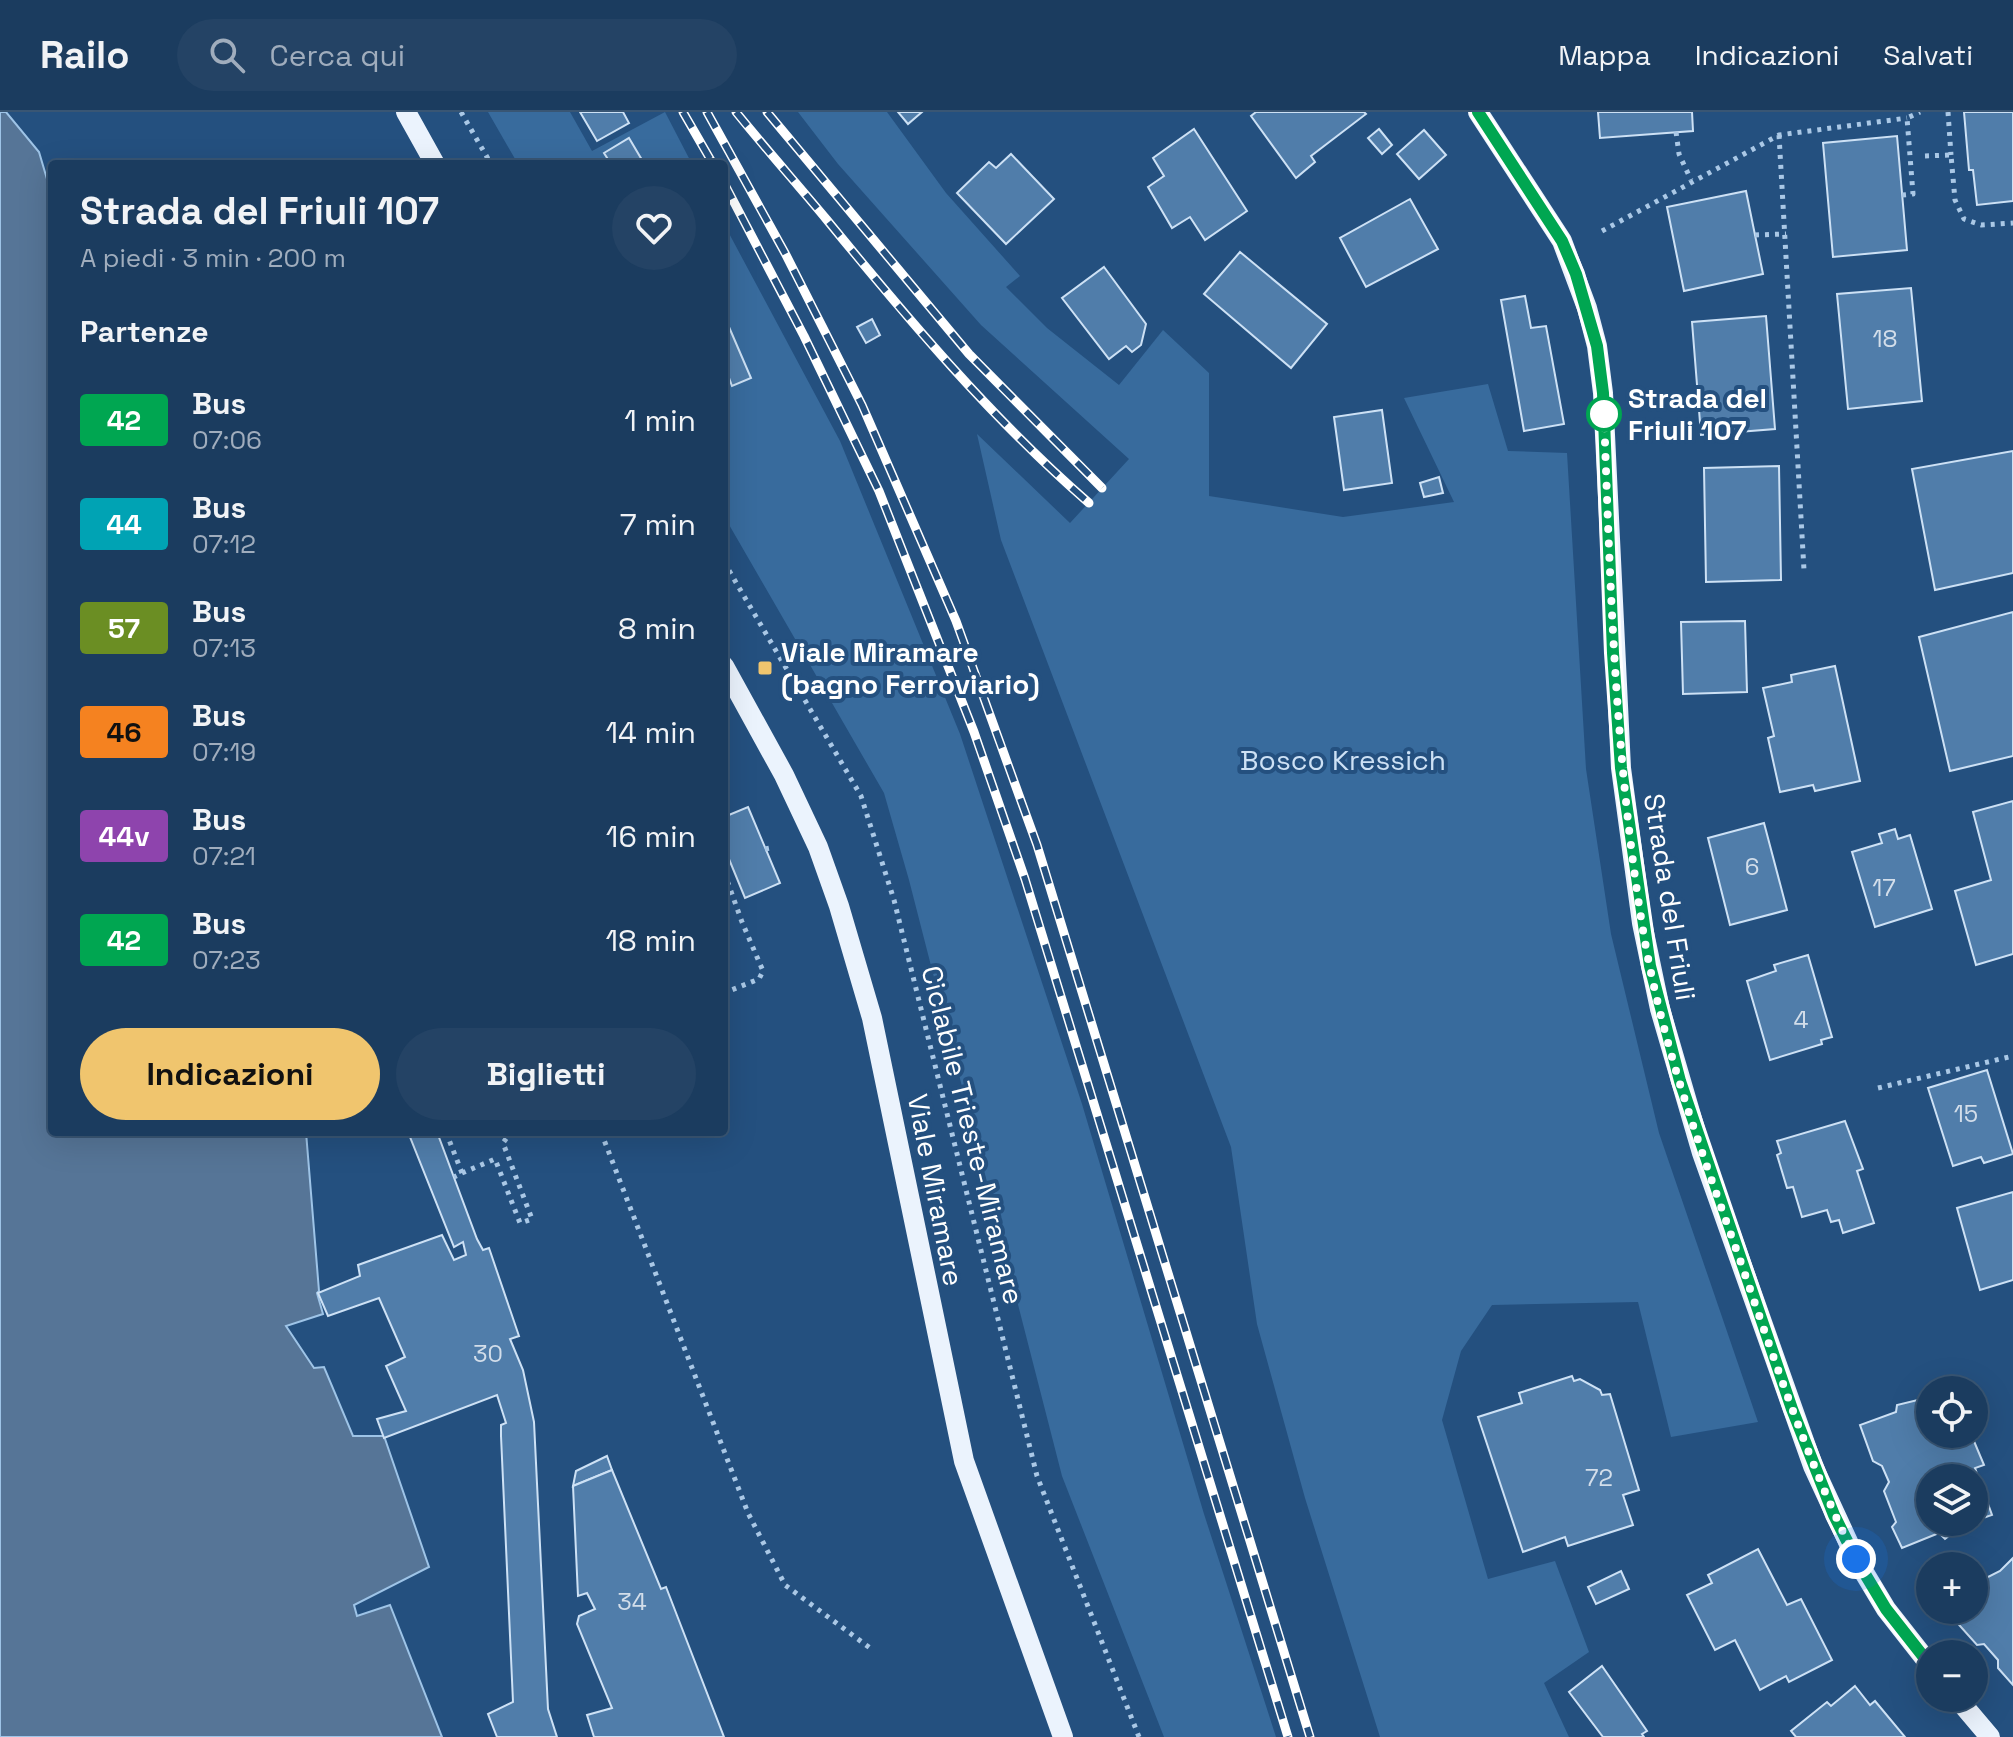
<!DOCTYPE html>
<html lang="it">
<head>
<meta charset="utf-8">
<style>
	body { margin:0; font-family:"Space Grotesk",sans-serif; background:#244365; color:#f1f3f6; height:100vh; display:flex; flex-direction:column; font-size:30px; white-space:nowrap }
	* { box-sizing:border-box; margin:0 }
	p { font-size:26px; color:#a0adbd }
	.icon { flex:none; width:44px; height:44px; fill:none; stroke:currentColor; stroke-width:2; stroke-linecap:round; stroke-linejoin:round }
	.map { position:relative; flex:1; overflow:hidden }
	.details { position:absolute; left:48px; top:48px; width:680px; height:976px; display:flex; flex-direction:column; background:#1b3c5f; border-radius:8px; box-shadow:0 8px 32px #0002,0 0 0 2px #395674 }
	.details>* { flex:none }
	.badge { padding:0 16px; border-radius:6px; font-size:28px; line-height:52px }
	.buttons { position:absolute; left:1916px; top:1264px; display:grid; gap:16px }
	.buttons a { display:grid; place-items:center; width:72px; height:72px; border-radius:50%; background:#1b3c5f; box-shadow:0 8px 32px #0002,0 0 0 2px #395674; font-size:40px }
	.you { position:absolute; width:40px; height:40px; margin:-20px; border:6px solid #fff; border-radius:50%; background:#1a73e8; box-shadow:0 0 0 12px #1a73e833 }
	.map>.badge { position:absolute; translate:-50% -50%; box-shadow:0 0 0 4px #fff }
	h2 { padding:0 32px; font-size:30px; line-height:72px }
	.round { display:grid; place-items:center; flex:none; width:84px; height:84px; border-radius:42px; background:#244365 }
	.head { display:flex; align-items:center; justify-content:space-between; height:136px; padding:0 32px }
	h1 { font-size:38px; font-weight:700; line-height:60px }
	.cta { display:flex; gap:16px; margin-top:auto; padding:16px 32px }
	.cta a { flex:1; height:92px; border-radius:48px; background:#f0c56e; color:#111; font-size:32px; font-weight:700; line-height:92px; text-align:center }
	.cta a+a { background:#244365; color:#f1f3f6 }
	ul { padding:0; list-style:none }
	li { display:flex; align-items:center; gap:24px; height:104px; padding:0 32px }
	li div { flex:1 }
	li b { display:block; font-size:30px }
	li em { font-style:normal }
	li .badge { min-width:88px; font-weight:700; text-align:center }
	header { display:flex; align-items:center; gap:48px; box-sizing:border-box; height:112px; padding:0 40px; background:#1b3c5f; border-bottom:2px solid #395674 }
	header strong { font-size:38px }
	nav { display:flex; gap:44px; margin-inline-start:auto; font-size:28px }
	.search { width:560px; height:72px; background:#244365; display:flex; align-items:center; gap:20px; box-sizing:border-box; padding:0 28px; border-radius:44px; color:#a0adbd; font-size:30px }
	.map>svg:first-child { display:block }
	.green { fill:#386b9d }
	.water { fill:#567597; stroke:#9ec4e7; stroke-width:2 }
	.building { fill:#507daa; stroke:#cde1f5; stroke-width:2 }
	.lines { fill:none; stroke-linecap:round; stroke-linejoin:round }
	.path { stroke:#aac8e6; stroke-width:5; stroke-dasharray:4 6; stroke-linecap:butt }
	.major { stroke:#ebf3fd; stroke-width:20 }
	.rail-casing { stroke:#fff; stroke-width:9 }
	.rail { stroke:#24507f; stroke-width:6; stroke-dasharray:18; stroke-linecap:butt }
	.line-casing { stroke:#fff; stroke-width:18 }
	.line { stroke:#00a651; stroke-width:12 }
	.walk { stroke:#fff; stroke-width:8; stroke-dasharray:0 14.4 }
	.stop-dot { fill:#fff; stroke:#00a651; stroke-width:4 }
	.poi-dot { fill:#f0c56e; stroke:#24507f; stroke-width:3 }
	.labels { text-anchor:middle; stroke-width:8; stroke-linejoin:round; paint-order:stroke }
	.number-label { font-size:24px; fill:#d3deea }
	.stop-label { font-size:28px; font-weight:bold; fill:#fff; stroke:#24507f; text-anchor:start }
	.poi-label { font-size:28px; font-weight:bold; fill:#fff; stroke:#24507f; text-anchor:start }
	.park-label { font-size:28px; fill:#cde1f5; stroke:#24507f }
	.street-label { font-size:28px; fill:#fff; stroke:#24507f }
</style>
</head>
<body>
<header>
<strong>Railo</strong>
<div class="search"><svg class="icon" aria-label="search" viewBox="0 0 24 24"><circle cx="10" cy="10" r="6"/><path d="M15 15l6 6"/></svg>Cerca qui</div>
<nav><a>Mappa</a><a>Indicazioni</a><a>Salvati</a></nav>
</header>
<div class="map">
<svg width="2013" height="1625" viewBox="0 0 2013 1625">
	<rect width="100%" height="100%" fill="#24507f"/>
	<!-- green -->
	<g class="green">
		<path d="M488 0H570L592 39 665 0 692 52H518Z"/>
		<path d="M798 0H887L946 81 1020 164 1006 175 1047 216 1119 273 1163 218 1209 261V384L1343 405 1454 390 1404 286 1488 272 1508 339 1567 341 1586 657 1611 822 1659 1021 1758 1310 1671 1325 1638 1190 1492 1193 1461 1239 1442 1308 1488 1467 1555 1449 1589 1540 1544 1571 1569 1625H1380L1305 1386 1257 1212 1231 1035 1001 428 977 322 1070 411 1129 347 981 213 838 52Z"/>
		<path d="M724 112 840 329 960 622 1082 992 1204 1402 1276 1625H1164L1062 1364 909 768 884 681 724 404Z"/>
	</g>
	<!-- water -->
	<path class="water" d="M0 0H6L39 40 52 84V1020H306L319 1179 317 1181 323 1202 286 1214 314 1256 324 1255 353 1324H384L429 1455 354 1493 357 1504 390 1493 442 1625H0Z"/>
	<!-- building -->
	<g class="building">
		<path d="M580 0H623L629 11 597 29Z"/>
		<path d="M898 0H922L908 12Z"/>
		<path d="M1256 0H1364L1366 2 1311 44 1315 50 1296 66 1251 4Z"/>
		<path d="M1598 0H1692L1693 19 1600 26Z"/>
		<path d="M1964 0H2013V89L1977 93 1973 58H1969Z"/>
		<path d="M1194 17 1247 99 1205 128 1190 105 1172 116 1148 75 1164 64 1153 46Z"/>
		<path d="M1379 17 1392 33 1382 42 1368 26Z"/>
		<path d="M1424 18 1446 43 1419 67 1397 42Z"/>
		<path d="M1897 24 1907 138 1833 145 1823 31Z"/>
		<path d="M629 26 642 48 635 52H611L604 41Z"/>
		<path d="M1011 42 1054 87 1006 132 957 81 989 50 996 56Z"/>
		<path d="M1746 79 1763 162 1684 179 1667 95Z"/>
		<path d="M1410 87 1438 137 1366 175 1340 126Z"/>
		<path d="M1240 140 1327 212 1291 256 1204 182Z"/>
		<path d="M1104 155 1146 212 1141 233 1132 240 1126 234 1109 247 1062 186Z"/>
		<path d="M1911 176 1922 289 1848 297 1837 182Z"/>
		<path d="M1525 184 1531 216 1546 214 1564 312 1524 319 1501 188Z"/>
		<path d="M1766 204 1775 317 1701 323 1692 210Z"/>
		<path d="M872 207 880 223 866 231 857 215Z"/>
		<path d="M729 215 751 266 732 274 724 252V218Z"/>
		<path d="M1382 298 1392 371 1344 378 1334 305Z"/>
		<path d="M2013 339V461L1935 478 1912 357Z"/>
		<path d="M1779 354 1781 468 1706 470 1704 356Z"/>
		<path d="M1439 365 1443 381 1424 385 1420 371Z"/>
		<path d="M2013 500V644L1950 659 1919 525Z"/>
		<path d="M1745 509 1747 580 1683 582 1681 510Z"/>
		<path d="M1835 554 1860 669 1815 679 1813 673 1780 680 1768 626 1774 624 1763 576 1792 570 1791 563Z"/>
		<path d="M2013 689V842L1976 853 1955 779 1991 768 1973 700Z"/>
		<path d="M748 695 780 771 745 786 724 735V705Z"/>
		<path d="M1764 711 1787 798 1730 813 1708 726Z"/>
		<path d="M1895 717 1898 727 1910 723 1932 797 1875 815 1852 740 1882 731 1879 722Z"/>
		<path d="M1808 843 1832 925 1821 928 1822 932 1770 948 1747 869 1776 859 1774 853Z"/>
		<path d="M1987 958 2013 1042 1984 1051 1981 1045 1953 1054 1928 976Z"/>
		<path d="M1845 1009 1863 1057 1857 1059 1874 1111 1843 1121 1839 1108 1831 1110 1827 1098 1802 1105 1793 1075 1787 1076 1777 1043 1781 1041 1777 1029Z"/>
		<path d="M408 1020H437L477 1127 483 1138 489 1136 519 1224 510 1227 523 1258 534 1310 548 1597 557 1625H497L488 1602 513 1590 501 1324V1313L506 1311 497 1283 384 1326 377 1307 406 1299 386 1254 405 1245 379 1186 328 1204 318 1181 360 1164 358 1153 442 1123 454 1148 466 1143 463 1130 454 1135Z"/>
		<path d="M2013 1080V1168L1980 1178 1957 1096Z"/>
		<path d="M1572 1264 1574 1269 1580 1267 1600 1278 1602 1283 1610 1282 1639 1378 1623 1383 1633 1413 1568 1434 1565 1425 1523 1440 1478 1305 1522 1291 1519 1281Z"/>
		<path d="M1930 1285V1322H1971L1984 1353 1975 1356 1992 1403 1974 1409V1366H1930V1410H1971L1963 1413 1945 1427 1939 1421 1902 1436 1892 1415 1896 1410 1884 1379 1889 1370 1882 1354 1873 1349 1860 1313 1896 1300 1897 1293Z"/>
		<path d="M607 1344 612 1358 573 1374 576 1359Z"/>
		<path d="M612 1358 661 1477 666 1475 724 1625H594L587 1603 612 1596 577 1512 579 1504 595 1497 587 1481 578 1484 573 1374Z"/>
		<path d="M1758 1437 1787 1493 1801 1487 1832 1548 1789 1570 1786 1564 1760 1578 1735 1528 1715 1538 1687 1483 1712 1471 1708 1463Z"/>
		<path d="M2013 1446V1573L1998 1556V1548L1984 1532 1977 1533 1952 1505 1959 1498H1974V1483L1982 1476 1980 1469 2000 1459Z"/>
		<path d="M1621 1459 1629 1477 1596 1492 1588 1475Z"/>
		<path d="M1602 1554 1647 1619 1642 1622 1644 1625H1603L1569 1580Z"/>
		<path d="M1855 1574 1870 1593 1875 1589 1905 1625H1796L1791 1619 1827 1590 1831 1594Z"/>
	</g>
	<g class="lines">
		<!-- path -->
		<g class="path">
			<path d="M461 0 491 52"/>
			<path d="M1948 0 1951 43"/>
			<path d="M1676 20 1679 42 1691 68"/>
			<path d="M1779 23 1804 458"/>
			<path d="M1925 44 1951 43 1955 88 1964 107 1981 113 2013 111"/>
			<path d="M1902 83 1913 82 1907 6 1920 0"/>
			<path d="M1602 119 1779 23 1907 6"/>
			<path d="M1755 123 1786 122"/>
			<path d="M724 450 861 684 894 788 1037 1364 1139 1625"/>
			<path d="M765 737 770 736"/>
			<path d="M724 753 730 750"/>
			<path d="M724 760 742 810 763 859 759 867 724 881"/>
			<path d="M1878 976 2013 944"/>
			<path d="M446 1020 462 1061 454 1065"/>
			<path d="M601 1020 748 1401 785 1473 870 1536"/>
			<path d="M462 1061 495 1047 520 1111 532 1107 503 1031 511 1020"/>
		</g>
		<!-- major -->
		<g class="major">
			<path d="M406 0 435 52"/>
			<path d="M1478 0 1562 129 1587 196 1597 234 1603 281 1621 656 1642 811 1660 897 1702 1041 1813 1354 1856 1447 1886 1497 1930 1553"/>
			<path d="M724 554 784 663 818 735 839 794 872 906 964 1349 1063 1625"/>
			<path d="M1957 1586 1990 1625"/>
		</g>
		<defs>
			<g id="rail">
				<path d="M683 0 713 52"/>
				<path d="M707 0 785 141 862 293 956 509 1037 733 1310 1625"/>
				<path d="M736 0C766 37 797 72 827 108 908 207 992 307 1089 391"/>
				<path d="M767 0 969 242 1102 376"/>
				<path d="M724 71 804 224 879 379 974 620 1025 767 1288 1625"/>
			</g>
		</defs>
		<!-- rail casing -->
		<use href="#rail" class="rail-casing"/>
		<!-- rail -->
		<use href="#rail" class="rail"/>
	</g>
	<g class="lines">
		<defs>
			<path id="line" d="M1478 0 1562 129 1576 162 1597 234 1603 281 1613 541 1621 656 1650 854 1680 969 1792 1297 1834 1403 1856 1447 1886 1497 1930 1553"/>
		</defs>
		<!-- line casing -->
		<use href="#line" class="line-casing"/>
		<!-- line -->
		<use href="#line" class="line"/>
		<!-- walk -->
		<path class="walk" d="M1604 302C1610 469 1615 644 1642 812 1660 927 1701 1039 1740 1148 1775 1249 1808 1351 1856 1447"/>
	</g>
	<!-- markers -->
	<circle class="stop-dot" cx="1604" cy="302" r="16"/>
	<rect class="poi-dot" x="757" y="548" width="16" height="16" rx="4"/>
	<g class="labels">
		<!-- number labels -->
		<g class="number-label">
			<text x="1885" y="235">18</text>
			<text x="1752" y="763">6</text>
			<text x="1884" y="784">17</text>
			<text x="1801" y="916">4</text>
			<text x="1966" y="1010">15</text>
			<text x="488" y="1250">30</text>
			<text x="1599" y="1374">72</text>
			<text x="632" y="1498">34</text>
		</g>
		<!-- stop labels -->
		<g class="stop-label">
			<text x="1628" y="296">Strada del<tspan x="1628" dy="32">Friuli 107</tspan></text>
		</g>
		<!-- poi labels -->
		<g class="poi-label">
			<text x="781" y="550">Viale Miramare<tspan x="781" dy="32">(bagno Ferroviario)</tspan></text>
		</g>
		<!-- park labels -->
		<g class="park-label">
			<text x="1343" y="658">Bosco Kressich</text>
		</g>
		<!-- street labels -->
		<g class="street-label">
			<text transform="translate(1670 785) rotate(81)" y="10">Strada del Friuli</text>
			<text transform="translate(973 1023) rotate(76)" y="10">Ciclabile Trieste-Miramare</text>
			<text transform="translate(936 1078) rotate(79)" y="10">Viale Miramare</text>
		</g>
	</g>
</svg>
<div class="buttons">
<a><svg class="icon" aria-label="locate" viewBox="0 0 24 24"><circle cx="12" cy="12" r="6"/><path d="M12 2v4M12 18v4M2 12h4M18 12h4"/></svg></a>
<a><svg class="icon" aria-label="layers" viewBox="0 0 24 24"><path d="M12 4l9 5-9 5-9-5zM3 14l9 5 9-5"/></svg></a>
<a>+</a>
<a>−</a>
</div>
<div class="you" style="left:1856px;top:1447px"></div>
<section class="details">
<div class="head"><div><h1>Strada del Friuli 107</h1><p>A piedi · 3 min · 200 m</p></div><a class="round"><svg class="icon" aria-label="heart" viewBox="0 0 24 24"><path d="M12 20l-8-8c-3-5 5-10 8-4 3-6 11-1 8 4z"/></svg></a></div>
<h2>Partenze</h2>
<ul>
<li><span class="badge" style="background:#00a651;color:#fff">42</span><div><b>Bus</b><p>07:06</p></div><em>1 min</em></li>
<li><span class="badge" style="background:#00a3b4;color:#fff">44</span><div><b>Bus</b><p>07:12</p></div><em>7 min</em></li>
<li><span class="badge" style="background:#6b8e23;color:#fff">57</span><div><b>Bus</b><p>07:13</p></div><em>8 min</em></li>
<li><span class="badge" style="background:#f58220;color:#111">46</span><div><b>Bus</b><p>07:19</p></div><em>14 min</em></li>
<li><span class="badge" style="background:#8e44ad;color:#fff">44v</span><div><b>Bus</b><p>07:21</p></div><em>16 min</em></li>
<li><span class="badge" style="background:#00a651;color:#fff">42</span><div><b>Bus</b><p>07:23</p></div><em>18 min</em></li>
</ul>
<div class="cta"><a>Indicazioni</a><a>Biglietti</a></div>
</section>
</div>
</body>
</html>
